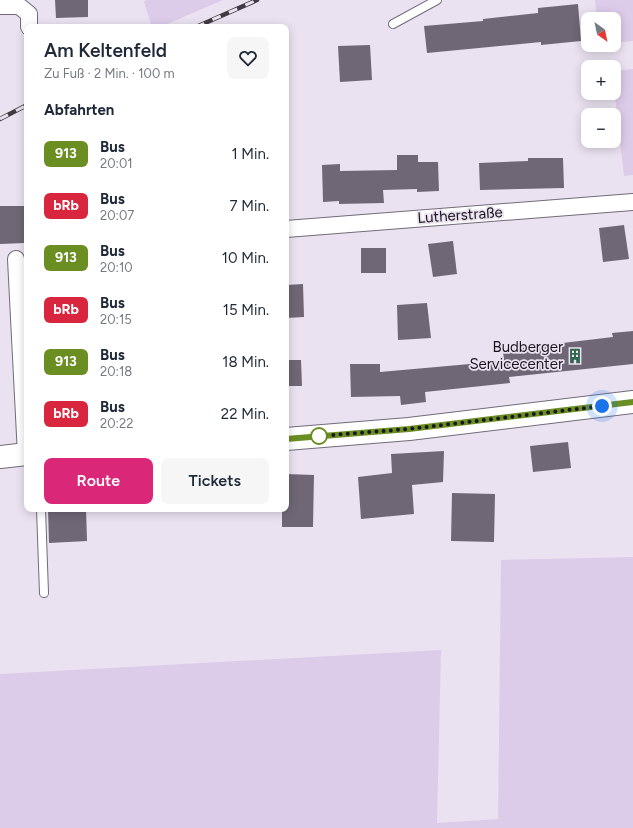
<!DOCTYPE html>
<html lang="de">
<head>
<meta charset="utf-8">
<style>
	body { margin:0; font-family:Figtree,sans-serif; background:#f6f6f7; color:#1f2937; height:100vh; display:flex; flex-direction:column; font-size:15px; white-space:nowrap }
	* { box-sizing:border-box; margin:0 }
	p { font-size:13px; color:#747a83 }
	.icon { flex:none; width:22px; height:22px; fill:none; stroke:currentColor; stroke-width:2; stroke-linecap:round; stroke-linejoin:round }
	.map { position:relative; flex:1; overflow:hidden }
	.sheet { position:absolute; left:24px; top:24px; width:265px; height:488px; display:flex; flex-direction:column; background:#fff; border-radius:8px; box-shadow:0 2px 10px #0003 }
	.sheet>* { flex:none }
	.badge { padding:0 8px; border-radius:6px; font-size:14px; line-height:26px }
	.needle { width:26px; rotate:147deg }
	.buttons { position:absolute; left:581px; top:12px; display:grid; gap:8px }
	.buttons a { display:grid; place-items:center; width:40px; height:40px; border-radius:8px; background:#fff; box-shadow:0 2px 10px #0003; font-size:20px }
	.you { position:absolute; width:20px; height:20px; margin:-10px; border:3px solid #fff; border-radius:50%; background:#1a73e8; box-shadow:0 0 0 6px #1a73e833 }
	.map>.badge { position:absolute; translate:-50% -50%; box-shadow:0 0 0 2px #fff }
	h2 { padding:0 20px; font-size:15px; line-height:36px }
	.round { display:grid; place-items:center; flex:none; width:42px; height:42px; border-radius:8px; background:#f6f6f7 }
	.headline { display:flex; align-items:center; justify-content:space-between; height:68px; padding:0 20px }
	h1 { font-size:19px; font-weight:600; line-height:30px }
	.primary-button { display:flex; gap:8px; margin-top:auto; padding:8px 20px }
	.primary-button a { flex:1; height:46px; border-radius:8px; background:#db2777; color:#fff; font-size:16px; font-weight:600; line-height:46px; text-align:center }
	.primary-button a+a { background:#f6f6f7; color:#1f2937 }
	ul { padding:0; list-style:none }
	li { display:flex; align-items:center; gap:12px; height:52px; padding:0 20px }
	li div { flex:1 }
	li b { display:block; font-size:15px }
	li em { font-style:normal }
	li .badge { min-width:44px; font-weight:700; text-align:center }
	.map>svg:first-child { display:block }
	.green { fill:#ddcbea }
	.building { fill:#6f6775 }
	.lines { fill:none; stroke-linecap:round; stroke-linejoin:round }
	.lane-casing { stroke:#736b79; stroke-width:10 }
	.street-casing { stroke:#736b79; stroke-width:18 }
	.secondary-casing { stroke:#736b79; stroke-width:24 }
	.lane { stroke:#fff; stroke-width:8 }
	.street { stroke:#fff; stroke-width:16 }
	.secondary { stroke:#fff; stroke-width:22 }
	.rail-casing { stroke:#413c43; stroke-width:4.5 }
	.rail { stroke:#ebe2f1; stroke-width:3; stroke-dasharray:9; stroke-linecap:butt }
	.line-casing { stroke:#fff; stroke-width:9 }
	.line { stroke:#6b8e23; stroke-width:6 }
	.walk { stroke:#1a171c; stroke-width:4; stroke-dasharray:0 7.2 }
	.stop-dot { fill:#fff; stroke:#6b8e23; stroke-width:2 }
	.labels { text-anchor:middle; stroke-width:3.5; stroke-linejoin:round; paint-order:stroke }
	.street-label { font-size:15px; fill:#1a171c; stroke:#ebe2f1 }
	.poi-label { font-size:15px; fill:#1a171c; stroke:#ebe2f1; text-anchor:end }
</style>
</head>
<body>
<div class="map">
<svg width="633" height="828" viewBox="0 0 633 828">
	<rect width="100%" height="100%" fill="#ebe2f1"/>
	<!-- green -->
	<g class="green">
		<path d="M146 0H223L160 27H152L144 2Z"/>
		<path d="M595 0H633V41L614 43V19H597Z"/>
		<path d="M633 69V175L624 176 614 87V71Z"/>
		<path d="M633 557V828H0V674L441 650 437 823 498 819 501 560Z"/>
	</g>
	<!-- building -->
	<g class="building">
		<path d="M55 0H88V17L56 18Z"/>
		<path d="M578 4 581 41 541 45V42L427 53 424 26 483 21V19L538 13V8Z"/>
		<path d="M370 45 372 80 340 82 338 46Z"/>
		<path d="M397 155H418V162H438L439 191 417 192V189L383 190 384 203 339 204V201L323 202 322 165 340 164V171L397 170Z"/>
		<path d="M528 158H563L564 188 480 190 479 163 528 161Z"/>
		<path d="M0 206H24L25 243 0 244Z"/>
		<path d="M624 225 629 259 603 262 599 228Z"/>
		<path d="M453 241 457 274 433 277 428 244Z"/>
		<rect x="361" y="248" width="25" height="25"/>
		<path d="M303 284 304 317 286 318V285Z"/>
		<path d="M427 303 431 338 398 340 397 305Z"/>
		<path d="M633 331V364L509 377 510 383 425 392 426 402 401 405 400 396 351 397 350 364H380V372L504 361 503 350 613 337 612 333Z"/>
		<path d="M286 360H301L302 386H286Z"/>
		<path d="M568 442 571 468 533 472 530 446Z"/>
		<path d="M444 451 443 482 412 485 414 514 361 519 358 477 392 473 391 454Z"/>
		<path d="M286 474 314 475 313 527H282V509H286Z"/>
		<path d="M452 493 495 494 494 542 451 541Z"/>
		<path d="M48 509H86L87 541 49 543Z"/>
	</g>
	<g class="lines">
		<defs>
			<g id="lane">
				<path d="M393 24 437 0"/>
				<path d="M41 509 44 593"/>
			</g>
			<g id="street">
				<path d="M0 6H19L29 14V27"/>
				<path d="M286 229 633 202"/>
				<path d="M16 259 26 455"/>
			</g>
			<g id="secondary">
				<path d="M286 439 409 429 633 402"/>
				<path d="M0 457 27 454"/>
			</g>
		</defs>
		<!-- lane casing -->
		<use href="#lane" class="lane-casing"/>
		<!-- street casing -->
		<use href="#street" class="street-casing"/>
		<!-- secondary casing -->
		<use href="#secondary" class="secondary-casing"/>
		<!-- lane -->
		<use href="#lane" class="lane"/>
		<!-- street -->
		<use href="#street" class="street"/>
		<!-- secondary -->
		<use href="#secondary" class="secondary"/>
		<defs>
			<g id="rail">
				<path d="M196 27 257 0"/>
				<path d="M0 119 27 105"/>
			</g>
		</defs>
		<!-- rail casing -->
		<use href="#rail" class="rail-casing"/>
		<!-- rail -->
		<use href="#rail" class="rail"/>
	</g>
	<g class="lines">
		<defs>
			<path id="line" d="M286 439 409 429 633 402"/>
		</defs>
		<!-- line casing -->
		<use href="#line" class="line-casing"/>
		<!-- line -->
		<use href="#line" class="line"/>
		<!-- walk -->
		<path class="walk" d="M319 436 409 429 602 406"/>
	</g>
	<!-- icons -->
	<defs>
		<symbol id="building-bare" viewBox="-9 -9 18 18"><path d="M-4-6H4V6H1V3H-1V6H-4ZM-2.5-4.3h1.7v1.8h-1.7ZM.8-4.3h1.7v1.8H.8ZM-2.5-1h1.7V.8h-1.7ZM.8-1h1.7V.8H.8Z" fill="#30664d" stroke="#ebe2f1" stroke-width="2.5" paint-order="stroke"/></symbol>
	</defs>
	<g fill-rule="evenodd">
		<use href="#building-bare" x="564" y="345" width="22" height="22"/>
	</g>
	<!-- markers -->
	<circle class="stop-dot" cx="319" cy="436" r="8"/>
	<g class="labels">
		<!-- street labels -->
		<g class="street-label">
			<text transform="translate(460 215) rotate(-4)" y="5">Lutherstraße</text>
		</g>
		<!-- poi labels -->
		<g class="poi-label">
			<text x="563" y="352">Budberger<tspan x="563" dy="17">Servicecenter</tspan></text>
		</g>
	</g>
</svg>
<div class="buttons">
<a><svg class="needle" viewBox="-14 -14 28 28"><path d="M0-13l5 13h-10z" fill="#e53935"/><path d="M0 13l5-13h-10z" fill="#747a83"/></svg></a>
<a>+</a>
<a>−</a>
</div>
<div class="you" style="left:602px;top:406px"></div>
<section class="sheet">
<div class="headline"><div><h1>Am Keltenfeld</h1><p>Zu Fuß · 2 Min. · 100 m</p></div><a class="round"><svg class="icon" aria-label="heart" viewBox="0 0 24 24"><path d="M12 20l-8-8c-3-5 5-10 8-4 3-6 11-1 8 4z"/></svg></a></div>
<h2>Abfahrten</h2>
<ul>
<li><span class="badge" style="background:#6b8e23;color:#fff">913</span><div><b>Bus</b><p>20:01</p></div><em>1 Min.</em></li>
<li><span class="badge" style="background:#d7263d;color:#fff">bRb</span><div><b>Bus</b><p>20:07</p></div><em>7 Min.</em></li>
<li><span class="badge" style="background:#6b8e23;color:#fff">913</span><div><b>Bus</b><p>20:10</p></div><em>10 Min.</em></li>
<li><span class="badge" style="background:#d7263d;color:#fff">bRb</span><div><b>Bus</b><p>20:15</p></div><em>15 Min.</em></li>
<li><span class="badge" style="background:#6b8e23;color:#fff">913</span><div><b>Bus</b><p>20:18</p></div><em>18 Min.</em></li>
<li><span class="badge" style="background:#d7263d;color:#fff">bRb</span><div><b>Bus</b><p>20:22</p></div><em>22 Min.</em></li>
</ul>
<div class="primary-button"><a>Route</a><a>Tickets</a></div>
</section>
</div>
</body>
</html>
